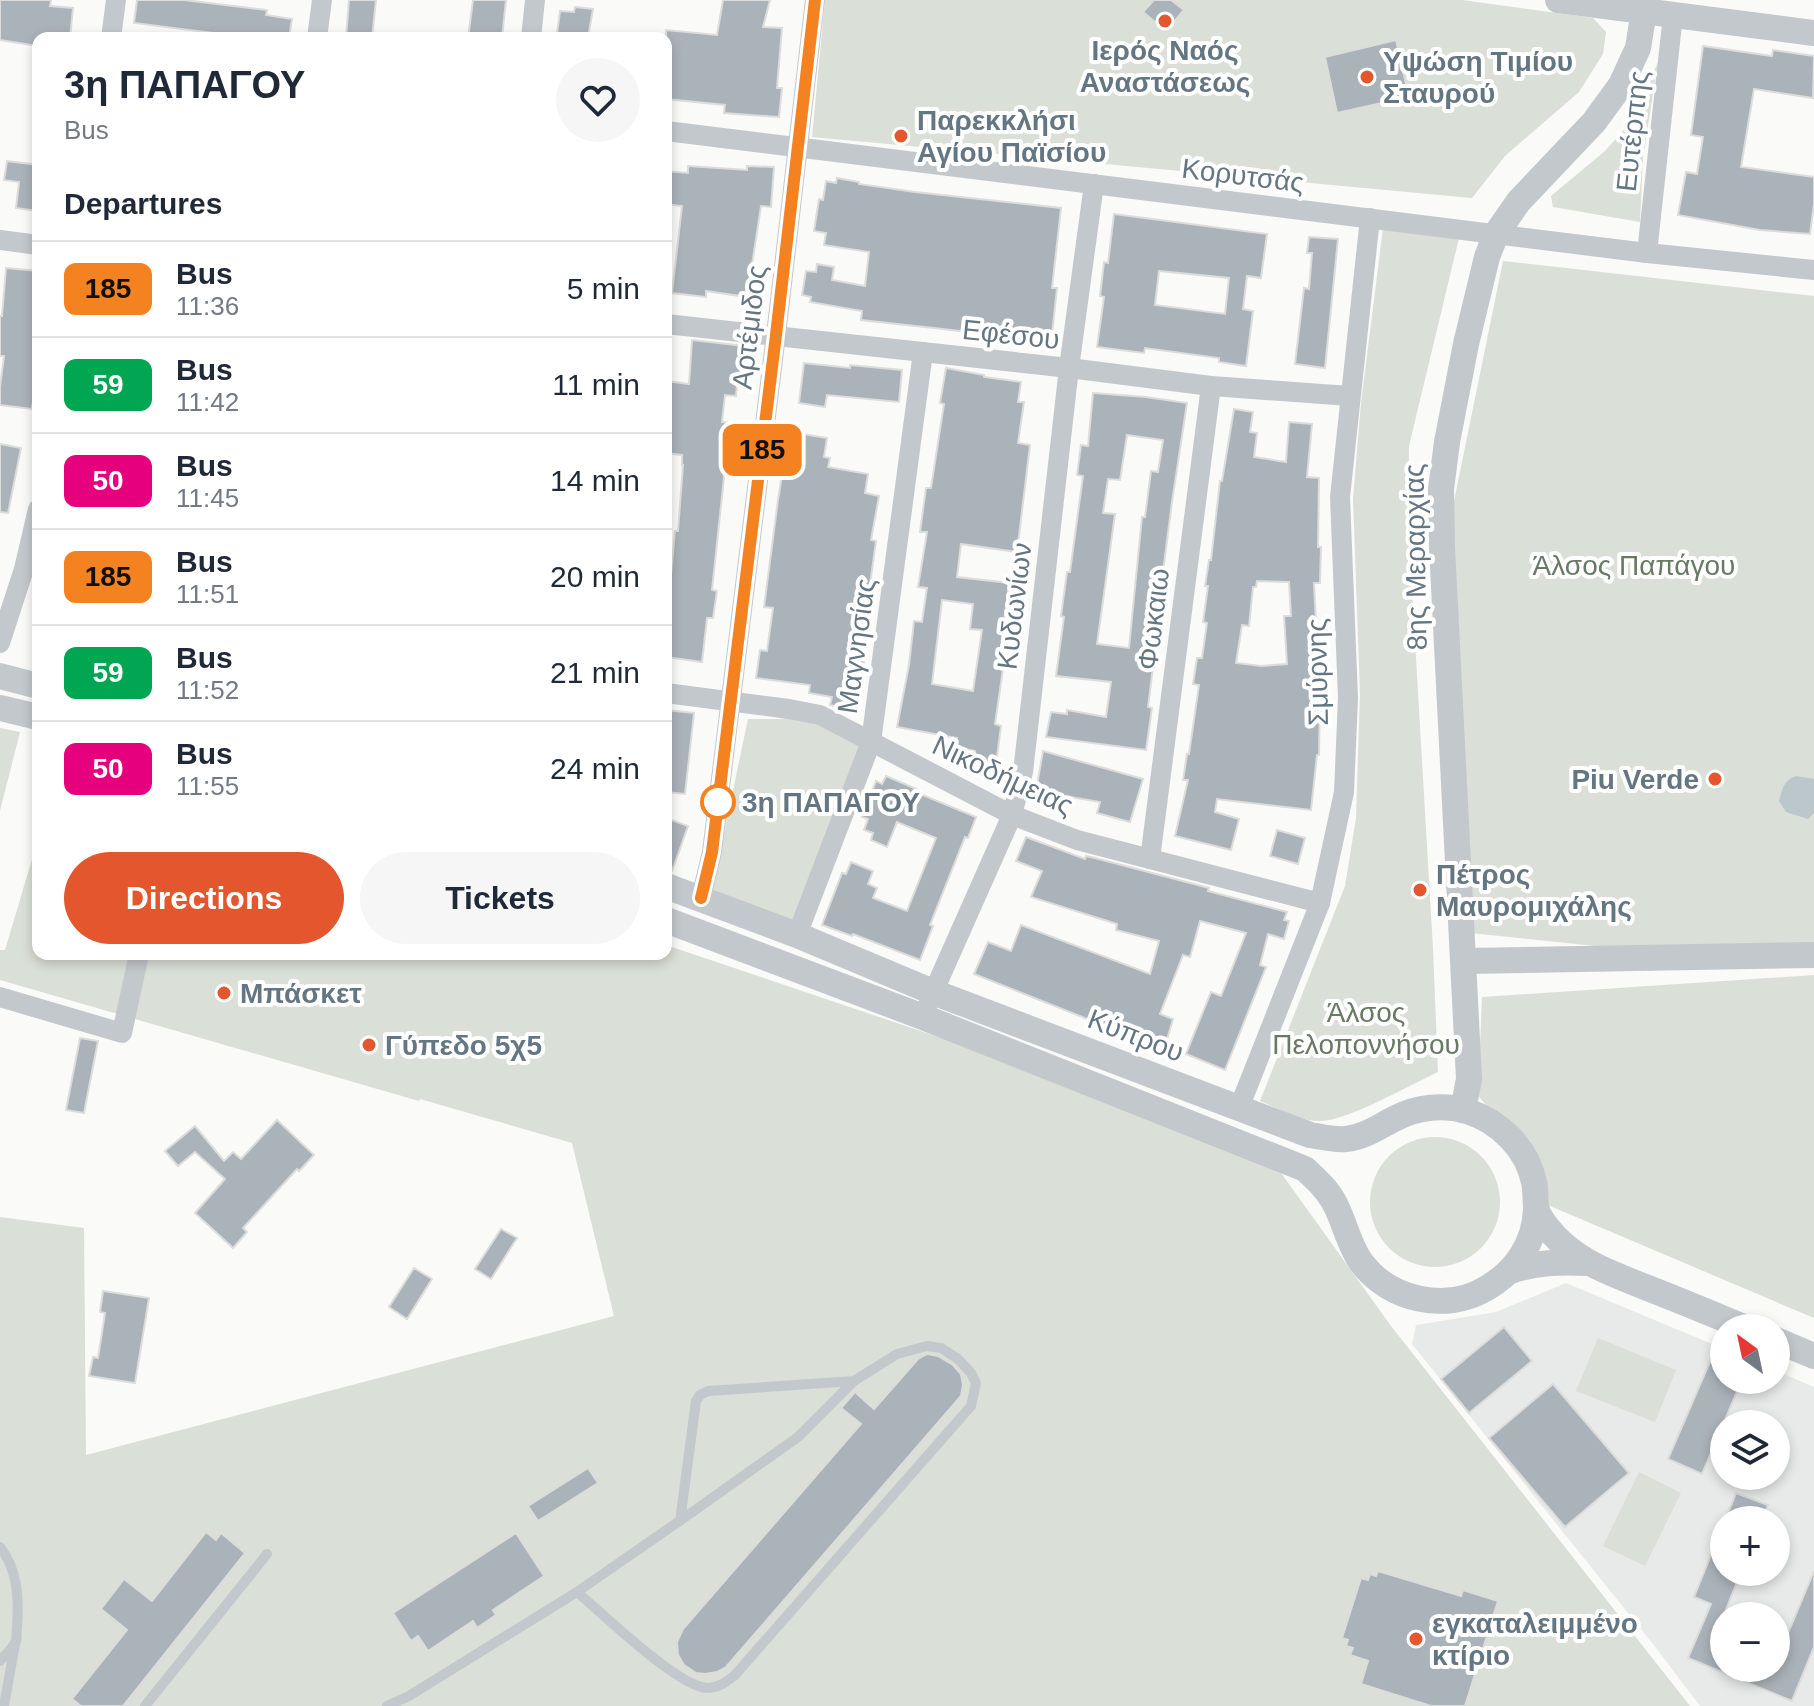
<!DOCTYPE html>
<html lang="en">
<head>
<meta charset="utf-8">
<style>
	body { margin:0; font-family:Arial,sans-serif; background:#f6f6f7; color:#1f2937; height:100vh; display:flex; flex-direction:column; font-size:30px; white-space:nowrap }
	* { box-sizing:border-box; margin:0 }
	p { font-size:26px; color:#747a83 }
	.icon { flex:none; width:44px; height:44px; fill:none; stroke:currentColor; stroke-width:2; stroke-linecap:round; stroke-linejoin:round }
	.map { position:relative; flex:1; overflow:hidden }
	.side { position:absolute; left:32px; top:32px; width:640px; height:928px; display:flex; flex-direction:column; background:#fff; border-radius:16px; box-shadow:0 4px 12px #0003 }
	.side>* { flex:none }
	.badge { padding:0 16px; border-radius:12px; font-size:28px; line-height:52px }
	.needle { width:52px; rotate:327deg }
	.controls { position:absolute; left:1710px; top:1314px; display:grid; gap:16px }
	.controls a { display:grid; place-items:center; width:80px; height:80px; border-radius:50%; background:#fff; box-shadow:0 4px 12px #0003; font-size:40px }
	.map>.badge { position:absolute; translate:-50% -50%; box-shadow:0 0 0 4px #fff }
	h2 { padding:0 32px; font-size:30px; line-height:72px }
	.round { display:grid; place-items:center; flex:none; width:84px; height:84px; border-radius:42px; background:#f6f6f7 }
	.head { display:flex; align-items:center; justify-content:space-between; height:136px; padding:0 32px }
	h1 { font-size:38px; font-weight:800; line-height:60px }
	.primary-button { display:flex; gap:16px; margin-top:auto; padding:16px 32px }
	.primary-button a { flex:1; height:92px; border-radius:48px; background:#e4572e; color:#fff; font-size:32px; font-weight:800; line-height:92px; text-align:center }
	.primary-button a+a { background:#f6f6f7; color:#1f2937 }
	ul { padding:0; list-style:none }
	li { display:flex; align-items:center; gap:24px; height:96px; padding:0 32px; border-top:2px solid #e0e1e3 }
	li div { flex:1 }
	li b { display:block; font-size:30px }
	li em { font-style:normal }
	li .badge { min-width:88px; font-weight:700; text-align:center }
	.map>svg:first-child { display:block }
	.built { fill:#e8e9e9; fill-rule:evenodd }
	.green { fill:#dadfd7 }
	.water { fill:#bbc7cb }
	.building { fill:#aab3b9; stroke:#dcdcda; stroke-width:2; fill-rule:evenodd }
	.lines { fill:none; stroke-linecap:round; stroke-linejoin:round }
	.service { stroke:#c3c8cc; stroke-width:10 }
	.minor { stroke:#c3c8cc; stroke-width:20 }
	.tertiary { stroke:#c3c8cc; stroke-width:26 }
	.line-casing { stroke:#fff; stroke-width:18 }
	.line { stroke:#f58220; stroke-width:12 }
	.poi-dot { fill:#e4572e; stroke:#fff; stroke-width:3 }
	.stop-dot { fill:#fff; stroke:#f58220; stroke-width:4 }
	.labels { text-anchor:middle; stroke-width:8; stroke-linejoin:round; paint-order:stroke }
	.poi-label { font-size:28px; font-weight:bold; fill:#657683; stroke:#fff; text-anchor:start }
	.street-label { font-size:28px; fill:#657683; stroke:#fff }
	.park-label { font-size:28px; fill:#687a64; stroke:#fff }
	.stop-label { font-size:28px; font-weight:bold; fill:#657683; stroke:#fff; text-anchor:start }
</style>
</head>
<body>
<div class="map">
<svg width="1814" height="1706" viewBox="0 0 1814 1706">
	<rect width="100%" height="100%" fill="#fafaf8"/>
	<!-- built -->
	<path class="built" d="M1566 1283 1724 1349V1380H1776V1371L1814 1387V1706H1700L1656 1648 1412 1344 1416 1325 1496 1312ZM1724 1424H1776V1476H1724ZM1724 1520H1776V1572H1724ZM1724 1616H1776V1668H1724Z"/>
	<!-- green -->
	<g class="green">
		<path d="M825 0H1462L1593 18 1606 32 1603 54 1579 92 1505 156 1472 198 812 137Z"/>
		<path d="M1658 62 1643 158 1640 222 1553 207 1551 196 1605 151 1631 122Z"/>
		<path d="M1383 228 1459 238 1409 446 1408 521 1433 949 1438 1072C1412 1084 1345 1122 1320 1121 1299 1121 1279 1109 1260 1101L1345 886 1356 818 1360 693 1353 499 1361 403Z"/>
		<path d="M1503 261 1814 296V945L1651 952 1471 933 1452 511Z"/>
		<path d="M748 719H810L864 742 792 921 712 890Z"/>
		<path d="M0 728 20 732 0 811Z"/>
		<path d="M38 839V954H666V945L971 1048 1276 1166 1391 1326 1690 1706H0V1217L84 1228 86 1455 614 1316 572 1143 420 1099 419 1101 0 980V950H5Z"/>
		<path d="M1814 975V1318L1543 1203 1526 1148 1478 1096 1482 997Z"/>
		<circle cx="1435" cy="1202" r="65"/>
		<path d="M1598 1338 1676 1370 1655 1422 1576 1391Z"/>
		<path d="M1639 1472 1681 1493 1645 1566 1603 1546Z"/>
	</g>
	<!-- water -->
	<path class="water" d="M1796 776 1814 779V813L1808 819 1786 812 1779 801C1782 789 1784 780 1796 776Z"/>
	<!-- building -->
	<g class="building">
		<path d="M0 0H51L50 6 73 8 70 38H38V46L0 40Z"/>
		<path d="M137 0H184L267 10 266 15 292 19 289 38H229L230 35 134 23Z"/>
		<path d="M349 0H376L372 38H346Z"/>
		<path d="M473 0H506L502 38H468Z"/>
		<path d="M723 0H770L763 27 782 28 777 88H782L779 117 724 113 725 105 666 99V30L717 35Z"/>
		<path d="M1154 0H1171L1184 10 1166 31 1143 12Z"/>
		<path d="M575 7 593 9 588 38 557 34 560 11 574 12Z"/>
		<path d="M1396 40 1409 97 1337 113 1325 57Z"/>
		<path d="M1703 46 1772 56 1773 50 1814 56 1813 98 1754 89 1741 167 1814 177V204L1810 234 1760 230 1678 215 1686 172 1697 174 1703 137 1691 135Z"/>
		<path d="M7 161 38 165V211L16 208 19 182 4 180Z"/>
		<path d="M688 166 747 170V166L774 167 771 207 761 206 747 297 706 291V297L672 293 682 206 666 204V171L688 173Z"/>
		<path d="M837 178 859 182V184L915 192 1061 208 1052 288H1057L1051 344 1015 341V338L943 329 861 320 862 311 810 302 811 297 802 295 806 271 816 272 817 264 834 267 832 280 865 286 869 252 824 245 826 233 814 231 819 199 823 200 826 181 836 183Z"/>
		<path d="M1114 214 1267 234 1261 278 1247 276 1243 309 1253 311 1246 366 1219 362V358L1145 348 1144 353 1097 347 1104 297 1100 296 1104 262 1108 263ZM1159 271 1229 278 1225 314 1155 305Z"/>
		<path d="M1309 237 1338 239 1325 368 1295 364 1304 288 1309 289 1312 253H1307Z"/>
		<path d="M6 268 38 271V363L32 409 0 405V387L4 356H0V316H2Z"/>
		<path d="M692 340 744 346 742 374 738 373 736 396 725 395 722 422 733 423 731 468H725L712 590 717 591 713 618H707L702 662 666 657V584L670 585 675 531H678L683 465H682V455L666 453V381L689 384Z"/>
		<path d="M804 363 850 368V365L902 370 899 402 827 395 825 407 799 403Z"/>
		<path d="M946 368 984 375V377L1021 382 1018 402H1024L1018 443 1030 445 1017 552 961 544 957 577 1009 583 1000 654 1005 655 995 724 1001 726 995 772 972 768 975 751 955 747 957 738 897 727 909 665 914 621 922 622 927 588 918 587 927 532H920L926 488H931L944 404 940 403ZM942 600 973 604 970 629 982 630 973 691 932 684Z"/>
		<path d="M1093 393 1146 397 1187 403 1172 502 1161 587H1165L1163 611H1158L1153 651H1155L1148 707 1152 708 1146 750 1046 737 1051 712 1067 714V710L1106 717 1111 682 1056 676 1064 617 1061 616 1067 572H1070L1083 476 1077 475 1081 445 1088 446ZM1127 435 1163 440 1158 472 1151 471 1145 517H1142L1129 648 1097 644 1115 514 1103 513 1108 479 1120 480Z"/>
		<path d="M1234 409 1253 412 1250 432 1257 433 1254 457 1286 462 1289 422 1312 424 1307 477 1319 478 1318 547H1321L1320 583H1314L1318 662H1322L1324 699H1320L1319 755H1317L1311 810 1217 799 1215 812 1239 819 1231 850 1175 836 1188 780H1183L1187 754H1189L1199 685 1193 684 1197 658H1202L1207 623 1203 622 1208 586H1205L1209 560H1211L1220 481H1222ZM1257 581 1289 582 1291 616H1284L1287 664 1261 666 1236 663 1242 625 1249 626 1253 587H1256Z"/>
		<path d="M789 432 827 438 824 457 830 458 828 467 868 474 865 493 879 496 871 540 876 541 865 621 869 622 863 667H865L857 710 830 705 832 697 809 693 810 685 756 678 760 650 767 651 773 608 764 607 778 500Z"/>
		<path d="M0 444 21 448 8 513 0 512Z"/>
		<path d="M666 710 694 713 685 794 666 792Z"/>
		<path d="M1043 751 1143 779 1130 822 1097 813 1100 802 1036 791Z"/>
		<path d="M886 776 921 791 920 794 976 817 968 838 965 837 930 925 933 926 920 960 853 934 852 936 822 925 842 873 846 874 851 862 873 871 868 884 877 888 873 898 907 911 936 838 897 822 887 847 871 840 873 833 864 830 868 819 862 817 876 781 882 784Z"/>
		<path d="M666 818 688 826 672 871 666 870Z"/>
		<path d="M1277 830 1305 838 1298 864 1270 856Z"/>
		<path d="M1026 837 1085 859 1086 856 1095 858 1209 888 1208 891 1287 912 1284 920 1289 921 1284 939 1268 934 1260 965 1266 967 1225 1070 1186 1054 1211 992 1221 996 1246 933 1200 921 1190 957 1183 955 1160 1014 1173 1019 1165 1046 1149 1040 1148 1043 974 974 988 942 1011 951 1021 925 1150 974 1159 941 1116 930 1117 924 1031 897 1042 871 1016 861Z"/>
		<path d="M80 1038 98 1041 84 1113 66 1110Z"/>
		<path d="M277 1120 314 1155 299 1171 297 1169 243 1228 247 1232 233 1248 195 1213 225 1179 195 1152 178 1166 165 1151 195 1126 224 1161 233 1152 241 1159Z"/>
		<path d="M501 1229 517 1238 491 1279 475 1269Z"/>
		<path d="M414 1268 432 1279 407 1319 389 1307Z"/>
		<path d="M103 1291 149 1298 135 1383 89 1376 93 1357 98 1358 105 1313 100 1312Z"/>
		<path d="M1504 1327 1532 1361 1469 1413 1441 1379Z"/>
		<path d="M927 1354 938 1356 953 1365 961 1374 963 1385 961 1396 726 1667 717 1672 705 1674 696 1673 684 1665 678 1655 677 1642 683 1629 861 1424 841 1408 855 1392 874 1409 918 1359Z"/>
		<path d="M1712 1357 1724 1362V1380H1742L1702 1474 1668 1459Z"/>
		<path d="M1553 1384 1629 1473 1565 1527 1489 1438Z"/>
		<path d="M588 1468 598 1483 538 1521 528 1506Z"/>
		<path d="M1736 1493 1768 1505 1762 1520H1725Z"/>
		<path d="M1723 1525 1724 1572H1741L1717 1632 1724 1634V1668H1776V1662L1814 1571V1647L1792 1701 1688 1658 1711 1604 1694 1597Z"/>
		<path d="M206 1532 216 1540 221 1533 245 1553 123 1706H81L72 1699 127 1630 101 1609 124 1579 152 1601Z"/>
		<path d="M516 1533 544 1576 493 1610 496 1615 477 1628 473 1621 428 1651 418 1636 411 1641 393 1613Z"/>
		<path d="M1378 1571 1461 1596 1463 1590 1498 1601 1465 1706H1431L1361 1684 1368 1661 1350 1655 1353 1648 1346 1646 1348 1640 1342 1638 1361 1578 1368 1580 1370 1574 1376 1576Z"/>
	</g>
	<g class="lines">
		<!-- service -->
		<g class="service">
			<path d="M0 1547C18 1570 19 1599 17 1628 16 1632 17 1637 16 1641 13 1648 5 1655 0 1661"/>
			<path d="M577 1592C602 1613 678 1687 707 1688 719 1688 726 1682 735 1675L971 1406 976 1383 971 1373 958 1359 941 1348 927 1346 897 1354 854 1381 708 1391 700 1395 696 1401 680 1521"/>
			<path d="M4 1706 15 1644"/>
			<path d="M145 1706 267 1554"/>
			<path d="M387 1706 409 1696 577 1592 691 1513 798 1437 853 1382"/>
		</g>
		<!-- minor -->
		<g class="minor">
			<path d="M111 38 116 0"/>
			<path d="M317 38 322 0"/>
			<path d="M531 38 535 0"/>
			<path d="M666 131 1647 253 1814 270"/>
			<path d="M0 240 38 245"/>
			<path d="M1647 253 1673 15"/>
			<path d="M666 324 1069 368 1211 386 1350 396"/>
			<path d="M0 643 24 569 38 509"/>
			<path d="M666 693 789 709 820 715 1012 815 1077 840 1320 903"/>
			<path d="M1150 859 1211 386"/>
			<path d="M701 898 712 852 776 335 815 0"/>
			<path d="M797 935 871 742 923 352"/>
			<path d="M0 997 122 1033 139 954"/>
			<path d="M929 1002 1012 815 1023 772 1069 368 1094 184"/>
			<path d="M1239 1108 1320 903 1344 792 1348 698 1340 497 1370 218"/>
		</g>
		<!-- tertiary -->
		<g class="tertiary">
			<path d="M1558 0 1814 33"/>
			<path d="M0 676 38 686"/>
			<path d="M0 708 38 717"/>
			<path d="M666 886 797 935 933 992 1310 1135C1322 1137 1334 1140 1346 1139 1365 1137 1380 1126 1396 1118 1417 1107 1444 1104 1467 1111 1500 1122 1527 1148 1534 1182 1536 1190 1535 1199 1536 1207 1539 1220 1554 1236 1564 1245 1588 1266 1616 1275 1645 1287 1679 1300 1712 1314 1746 1328"/>
			<path d="M666 920 923 1017 1305 1169C1317 1180 1329 1191 1336 1206 1345 1224 1349 1245 1361 1262 1389 1300 1446 1313 1487 1288 1516 1271 1535 1243 1536 1209"/>
			<path d="M1463 961 1814 955"/>
			<path d="M1463 1110 1469 1079 1442 547 1441 489 1447 442 1466 344 1487 257 1496 234 1519 201 1594 122 1621 85 1638 48 1644 11"/>
			<path d="M1510 1271C1538 1262 1559 1262 1588 1263"/>
			<path d="M1776 1340 1814 1356"/>
		</g>
	</g>
	<g class="lines">
		<defs>
			<path id="line" d="M701 898 712 852 776 335 815 0"/>
		</defs>
		<!-- line casing -->
		<use href="#line" class="line-casing"/>
		<!-- line -->
		<use href="#line" class="line"/>
	</g>
	<!-- markers -->
	<g class="poi-dot">
		<circle cx="1165" cy="21" r="8"/>
		<circle cx="1367" cy="77" r="8"/>
		<circle cx="901" cy="136" r="8"/>
		<circle cx="1715" cy="779" r="8"/>
		<circle cx="1420" cy="890" r="8"/>
		<circle cx="224" cy="993" r="8"/>
		<circle cx="369" cy="1045" r="8"/>
		<circle cx="1416" cy="1639" r="8"/>
	</g>
	<circle class="stop-dot" cx="718" cy="802" r="16"/>
	<g class="labels">
		<!-- poi labels -->
		<g class="poi-label">
			<text x="1165" y="60" text-anchor="middle">Ιερός Ναός<tspan x="1165" dy="32">Αναστάσεως</tspan></text>
			<text x="1383" y="71">Υψώση Τιμίου<tspan x="1383" dy="32">Σταυρού</tspan></text>
			<text x="917" y="130">Παρεκκλήσι<tspan x="917" dy="32">Αγίου Παϊσίου</tspan></text>
			<text x="1699" y="789" text-anchor="end">Piu Verde</text>
			<text x="1436" y="884">Πέτρος<tspan x="1436" dy="32">Μαυρομιχάλης</tspan></text>
			<text x="240" y="1003">Μπάσκετ</text>
			<text x="385" y="1055">Γύπεδο 5χ5</text>
			<text x="1432" y="1633">εγκαταλειμμένο<tspan x="1432" dy="32">κτίριο</tspan></text>
		</g>
		<!-- street labels -->
		<g class="street-label">
			<text transform="translate(1632 131) rotate(-84)" y="10">Ευτέρπης</text>
			<text transform="translate(1243 175) rotate(7)" y="10">Κορυτσάς</text>
			<text transform="translate(749 327) rotate(-83)" y="10">Αρτέμιδος</text>
			<text transform="translate(1011 334) rotate(6)" y="10">Εφέσου</text>
			<text transform="translate(1415 557) rotate(-91)" y="10">8ης Μεραρχίας</text>
			<text transform="translate(1014 606) rotate(-83)" y="10">Κυδωνίων</text>
			<text transform="translate(1153 619) rotate(-83)" y="10">Φωκαιω</text>
			<text transform="translate(856 646) rotate(-82)" y="10">Μαγνησίας</text>
			<text transform="translate(1317 672) rotate(-91)" y="10">Σμύρνης</text>
			<text transform="translate(1003 775) rotate(25)" y="10">Νικοδήμειας</text>
			<text transform="translate(1136 1035) rotate(21)" y="10">Κύπρου</text>
		</g>
		<!-- park labels -->
		<g class="park-label">
			<text x="1634" y="575">Άλσος Παπάγου</text>
			<text x="1366" y="1022">Άλσος<tspan x="1366" dy="32">Πελοποννήσου</tspan></text>
		</g>
		<!-- stop labels -->
		<g class="stop-label">
			<text x="742" y="812">3η ΠΑΠΑΓΟΥ</text>
		</g>
	</g>
</svg>
<div class="controls">
<a><svg class="needle" viewBox="-14 -14 28 28"><path d="M0-13l5 13h-10z" fill="#e53935"/><path d="M0 13l5-13h-10z" fill="#747a83"/></svg></a>
<a><svg class="icon" aria-label="layers" viewBox="0 0 24 24"><path d="M12 4l9 5-9 5-9-5zM3 14l9 5 9-5"/></svg></a>
<a>+</a>
<a>−</a>
</div>
<b class="badge" style="left:762px;top:450px;background:#f58220;color:#111">185</b>
<section class="side">
<div class="head"><div><h1>3η ΠΑΠΑΓΟΥ</h1><p>Bus</p></div><a class="round"><svg class="icon" aria-label="heart" viewBox="0 0 24 24"><path d="M12 20l-8-8c-3-5 5-10 8-4 3-6 11-1 8 4z"/></svg></a></div>
<h2>Departures</h2>
<ul>
<li><span class="badge" style="background:#f58220;color:#111">185</span><div><b>Bus</b><p>11:36</p></div><em>5 min</em></li>
<li><span class="badge" style="background:#00a651;color:#fff">59</span><div><b>Bus</b><p>11:42</p></div><em>11 min</em></li>
<li><span class="badge" style="background:#e6007e;color:#fff">50</span><div><b>Bus</b><p>11:45</p></div><em>14 min</em></li>
<li><span class="badge" style="background:#f58220;color:#111">185</span><div><b>Bus</b><p>11:51</p></div><em>20 min</em></li>
<li><span class="badge" style="background:#00a651;color:#fff">59</span><div><b>Bus</b><p>11:52</p></div><em>21 min</em></li>
<li><span class="badge" style="background:#e6007e;color:#fff">50</span><div><b>Bus</b><p>11:55</p></div><em>24 min</em></li>
</ul>
<div class="primary-button"><a>Directions</a><a>Tickets</a></div>
</section>
</div>
</body>
</html>
